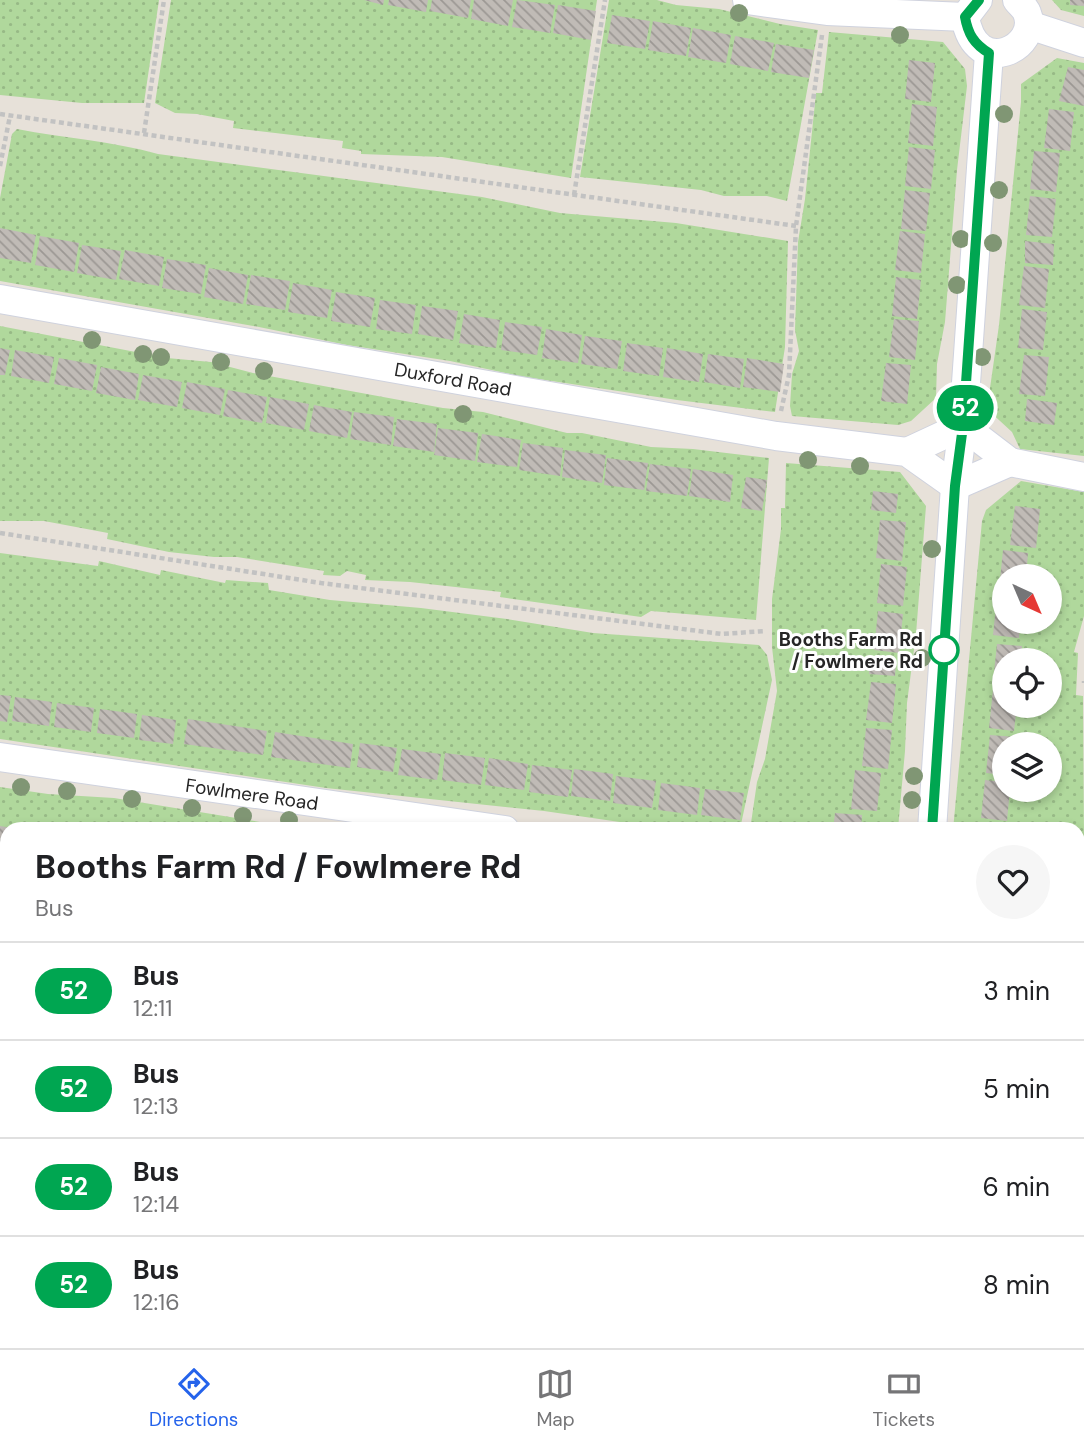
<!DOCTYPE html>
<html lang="en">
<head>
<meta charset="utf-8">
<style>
	body { margin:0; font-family:"DM Sans",sans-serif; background:#f6f6f6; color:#202124; height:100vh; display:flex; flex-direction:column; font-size:26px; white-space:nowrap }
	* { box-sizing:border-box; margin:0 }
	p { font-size:23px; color:#757577 }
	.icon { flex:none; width:38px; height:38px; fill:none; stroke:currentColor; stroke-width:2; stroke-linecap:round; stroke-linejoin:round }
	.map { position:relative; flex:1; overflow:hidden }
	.details { position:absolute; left:0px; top:822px; width:1085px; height:527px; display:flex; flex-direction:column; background:#fff; border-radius:21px 21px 0 0; box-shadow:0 4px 10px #0003 }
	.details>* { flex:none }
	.badge { padding:0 14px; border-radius:23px; font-size:24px; line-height:46px }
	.needle { width:46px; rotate:136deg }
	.controls { position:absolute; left:992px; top:564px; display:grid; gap:14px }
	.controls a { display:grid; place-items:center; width:70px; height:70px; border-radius:50%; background:#fff; box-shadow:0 4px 10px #0003; font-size:35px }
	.map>.badge { position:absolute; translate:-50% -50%; box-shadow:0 0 0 4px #fff }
	.round { display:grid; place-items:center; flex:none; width:74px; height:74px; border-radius:37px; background:#f6f6f6 }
	.headline { display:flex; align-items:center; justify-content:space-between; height:119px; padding:0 35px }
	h1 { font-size:33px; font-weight:700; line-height:52px }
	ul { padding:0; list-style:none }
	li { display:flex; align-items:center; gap:21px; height:98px; padding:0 35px; border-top:2px solid #e0e0e0 }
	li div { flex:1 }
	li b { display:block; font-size:26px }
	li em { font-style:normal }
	li .badge { min-width:77px; font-weight:700; text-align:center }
	.menu { display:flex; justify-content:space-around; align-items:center; height:98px; border-top:2px solid #e0e0e0; background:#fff; font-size:19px; color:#757577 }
	.menu a { display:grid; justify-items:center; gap:4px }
	.menu .selected { color:#2563eb }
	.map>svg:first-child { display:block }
	.education { fill:#e8deca }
	.grass { fill:url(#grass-dots); fill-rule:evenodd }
	.building { fill:url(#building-back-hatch) }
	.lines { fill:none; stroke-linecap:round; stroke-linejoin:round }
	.minor-casing { stroke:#cfd2de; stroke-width:30 }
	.path { stroke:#c2c2c2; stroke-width:4.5; stroke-dasharray:5 3.5; stroke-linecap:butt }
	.minor { stroke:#fff; stroke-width:28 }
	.tree { fill:#809674 }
	.line-casing { stroke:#fff; stroke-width:16 }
	.line { stroke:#00a651; stroke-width:10 }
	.stop-dot { fill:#fff; stroke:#00a651; stroke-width:3.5 }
	.labels { text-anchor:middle; stroke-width:6; stroke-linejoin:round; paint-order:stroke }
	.street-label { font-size:19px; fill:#262626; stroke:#fff }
	.stop-label { font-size:19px; font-weight:bold; fill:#262626; stroke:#fff; text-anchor:end }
</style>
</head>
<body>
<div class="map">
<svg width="1084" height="1348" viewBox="0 0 1084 1348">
	<defs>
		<pattern id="grass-dots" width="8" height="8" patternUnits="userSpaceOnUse" patternTransform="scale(1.75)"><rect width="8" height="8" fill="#b0d89c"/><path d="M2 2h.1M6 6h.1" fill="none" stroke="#97b986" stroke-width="1.8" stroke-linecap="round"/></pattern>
		<pattern id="building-back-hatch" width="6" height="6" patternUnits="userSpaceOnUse" patternTransform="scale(1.75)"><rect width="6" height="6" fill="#c0bbb6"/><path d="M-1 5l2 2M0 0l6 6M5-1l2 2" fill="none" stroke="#9c9894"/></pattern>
	</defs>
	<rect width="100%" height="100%" fill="#e7e1d9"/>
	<!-- education -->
	<path class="education" d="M1084 1099V1348H1029L1026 1342H1078V1101Z"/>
	<!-- grass -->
	<g class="grass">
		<path d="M0 0H159L144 103H82L0 95Z"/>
		<path d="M171 0H597L571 178 442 157 361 154V151L342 148 343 141 233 128 234 121 197 114 175 113 155 103Z"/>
		<path d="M609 0H657L676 5 719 9 780 24 818 30 787 201 767 196H724L701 190 580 177Z"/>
		<path d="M1052 0H1084V16L1061 10Z"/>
		<path d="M829 32 943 42 965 69 967 86 957 170 945 322 937 364 936 398 911 421 898 425 792 416 790 406 792 374 799 351 795 330 798 242 805 199 816 93H822Z"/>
		<path d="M1057 58 1084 63V456L1020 449 1012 432 987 409 999 325 1021 102V84Z"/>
		<path d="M17 129C64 138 112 141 158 154L482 197 560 213 676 223 788 241 785 347 775 412 677 400 519 376 450 361 347 345 259 327 0 281V198L12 134Z"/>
		<path d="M0 326 167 358 211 362 253 373 443 408 483 412 567 433H582L651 447 693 449 769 458 756 620 651 611 641 617 500 597 501 592 410 582 365 580 366 575 347 571 340 576 323 575 324 571 237 557H214L169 552 107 539 108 533 44 521H0Z"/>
		<path d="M786 463 900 472 926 506 916 634 907 703 905 751 898 829 750 830 757 782 765 759 777 691 772 647V599L781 529V508H785Z"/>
		<path d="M1021 481 1084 492V616L1074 652 1078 653 1076 695 1083 696 1084 839 1078 838V830H953L982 521 986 510ZM1004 576H1050V621H1004ZM1004 660H1050V705H1004ZM1004 744H1050V789H1004Z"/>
		<path d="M0 553 98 566 99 561 160 575 161 570 225 583 226 580 268 583 269 590 330 600 421 608 507 619 593 633 759 645 767 655 772 680 740 829H668L544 811 326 788 0 739Z"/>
		<path d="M0 787 48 794 114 798 297 828 328 829 7 830V969L0 968Z"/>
		<path d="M0 987 7 989V1159L0 1158Z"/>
		<path d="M0 1202H7V1342L685 1344 684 1348H0Z"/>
	</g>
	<!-- building -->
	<g class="building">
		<path d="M364 0H384L383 5Z"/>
		<path d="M389 0H428L426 12 388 5Z"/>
		<path d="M432 0H471L468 18 430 11Z"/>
		<path d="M474 0H513L508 26 471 19Z"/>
		<path d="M517 0 555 5 550 33 512 27Z"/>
		<path d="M1070 0H1084V6L1070 5Z"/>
		<path d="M558 5 596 11 591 40 553 33Z"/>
		<path d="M612 15 650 21 645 49 607 43Z"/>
		<path d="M653 21 691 28 686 56 648 50Z"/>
		<path d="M693 28 731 35 726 63 688 57Z"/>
		<path d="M735 36 774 43 768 71 730 64Z"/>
		<path d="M776 44 814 50 809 78 771 72Z"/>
		<path d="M909 60 935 63 931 102 905 99Z"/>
		<path d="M1068 67 1084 70V106L1059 101Z"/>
		<path d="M912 104 937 107 933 146 908 143Z"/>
		<path d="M1049 109 1074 112 1070 151 1044 148Z"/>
		<path d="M909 147 935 150 931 189 905 186Z"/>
		<path d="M1034 151 1060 153 1056 192 1030 189Z"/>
		<path d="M905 190 930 193 926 231 901 229Z"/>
		<path d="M1030 196 1056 199 1052 237 1026 235Z"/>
		<path d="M0 228 36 235 31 263 0 258Z"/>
		<path d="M900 231 925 234 921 273 895 270Z"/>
		<path d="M40 236 79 243 74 272 35 265Z"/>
		<path d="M1025 241 1054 244 1053 265 1025 263Z"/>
		<path d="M82 245 121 251 116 280 77 273Z"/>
		<path d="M125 250 164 257 159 286 119 279Z"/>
		<path d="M167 259 206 265 201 294 162 288Z"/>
		<path d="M1024 266 1049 269 1045 308 1019 305Z"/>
		<path d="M209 268 248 275 243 304 204 297Z"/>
		<path d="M251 275 290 281 285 310 246 304Z"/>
		<path d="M896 277 921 280 917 319 892 316Z"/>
		<path d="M293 283 332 290 327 318 288 312Z"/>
		<path d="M336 292 375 298 370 327 331 321Z"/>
		<path d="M380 300 416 305 412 334 376 329Z"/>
		<path d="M422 306 458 311 453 340 418 334Z"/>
		<path d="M1022 309 1047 312 1043 350 1018 348Z"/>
		<path d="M464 314 500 320 496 348 459 343Z"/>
		<path d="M894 319 919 321 915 360 889 357Z"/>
		<path d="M505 322 542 327 537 355 501 350Z"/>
		<path d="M546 329 582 335 578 363 542 358Z"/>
		<path d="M585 336 622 341 617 369 581 364Z"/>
		<path d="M627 343 663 348 659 376 623 371Z"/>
		<path d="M0 348 10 350 5 375H0Z"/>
		<path d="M667 348 703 354 699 382 663 377Z"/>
		<path d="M15 350 54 357 49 383 11 376Z"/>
		<path d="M708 354 744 359 740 388 704 382Z"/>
		<path d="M1024 355 1049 357 1045 396 1019 394Z"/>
		<path d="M59 358 97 365 92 391 54 384Z"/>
		<path d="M747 358 784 364 780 392 743 387Z"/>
		<path d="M886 363 911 365 907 404 881 401Z"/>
		<path d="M101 367 139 374 135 400 96 393Z"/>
		<path d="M143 375 182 382 177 407 138 400Z"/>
		<path d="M187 382 225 389 220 415 182 408Z"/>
		<path d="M228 390 267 397 262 423 223 416Z"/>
		<path d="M270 397 309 404 304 430 266 423Z"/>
		<path d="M1027 399 1057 403 1054 425 1025 421Z"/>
		<path d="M314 405 352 412 347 438 309 431Z"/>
		<path d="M354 412 394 417 391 445 350 439Z"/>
		<path d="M397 419 437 424 434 452 393 446Z"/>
		<path d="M438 428 478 433 475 461 434 455Z"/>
		<path d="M482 434 521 440 517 467 477 462Z"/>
		<path d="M523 443 563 448 560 476 519 470Z"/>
		<path d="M565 450 606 455 602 483 562 477Z"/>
		<path d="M607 458 648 463 644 490 604 485Z"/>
		<path d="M650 464 691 469 687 496 646 491Z"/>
		<path d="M693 469 733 475 730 502 689 496Z"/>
		<path d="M746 477 767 480 762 511 741 508Z"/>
		<path d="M873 491 898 494 896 513 871 510Z"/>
		<path d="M1015 506 1040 509 1036 548 1010 545Z"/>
		<path d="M880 520 906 522 902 561 876 558Z"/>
		<path d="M1003 550 1028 553 1026 576H1004V590L999 589Z"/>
		<path d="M881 564 907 567 903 606 877 603Z"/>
		<path d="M997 596 1004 597V621H1020L1019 638 993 635Z"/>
		<path d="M878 611 903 614 899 653 874 650Z"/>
		<path d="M997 644 1022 646 1021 660H1004V684L993 682Z"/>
		<path d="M871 659 896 661 895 676 869 674Z"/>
		<path d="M871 682 896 684 892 723 866 720Z"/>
		<path d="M993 689 1004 690V705H1017L1014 731 989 728Z"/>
		<path d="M0 695 11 696 7 722 0 721Z"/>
		<path d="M15 697 52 702 49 726 12 721Z"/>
		<path d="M57 703 94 708 91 732 54 727Z"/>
		<path d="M100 709 137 714 134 738 97 733Z"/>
		<path d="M142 715 176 720 173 744 139 740Z"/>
		<path d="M188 719 267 731 263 755 184 744Z"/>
		<path d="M866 728 892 730 888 769 862 766Z"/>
		<path d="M275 732 353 744 350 768 271 757Z"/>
		<path d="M990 735 1016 737 1015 744H1004V775L986 773Z"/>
		<path d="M360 743 397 748 393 772 357 767Z"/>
		<path d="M402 749 441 754 437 780 398 775Z"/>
		<path d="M445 753 485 758 481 785 442 780Z"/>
		<path d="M489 758 528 764 524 790 485 785Z"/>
		<path d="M532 765 572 770 568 797 529 792Z"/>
		<path d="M574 769 613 774 610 801 571 796Z"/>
		<path d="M855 770 881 773 877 811 851 809Z"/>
		<path d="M616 776 656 781 652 808 613 803Z"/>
		<path d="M985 780 1004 782V789H1010L1007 821 981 818Z"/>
		<path d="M661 783 700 788 697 815 658 810Z"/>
		<path d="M705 789 744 793 740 820 701 815Z"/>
		<path d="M835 813 862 815 861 830H833Z"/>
		<path d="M0 826 12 828 7 830V854L0 853Z"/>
		<path d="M1079 852 1084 853V866H1078Z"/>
		<path d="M1078 940 1084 941V1019H1078Z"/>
		<path d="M1084 1157V1234L1078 1236V1158Z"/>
		<path d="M0 1221 7 1222V1250L0 1249Z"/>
		<path d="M463 1342H481L480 1347Z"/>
		<path d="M487 1342H526L525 1348H490L486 1347Z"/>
		<path d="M531 1342H571L569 1348H530Z"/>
		<path d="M577 1342H590L612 1348H576Z"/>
	</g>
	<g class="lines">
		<defs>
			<g id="minor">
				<path d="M747 0 827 11 965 17"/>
				<path d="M978 0 965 17C976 81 1041 47 1027 13 1026 9 1020 4 1017 0"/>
				<path d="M1029 25 1084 43"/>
				<path d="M0 299 776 436 907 452 955 486"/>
				<path d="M907 452 963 426 1010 462 1084 477"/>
				<path d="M955 486 1010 462"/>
				<path d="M0 757 505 830"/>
				<path d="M932 830 955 486 963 426 989 53"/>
				<path d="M1078 905 1084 906"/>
				<path d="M0 1188 7 1190"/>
				<path d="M777 1342 810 1348"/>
				<path d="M994 1342 997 1348"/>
				<path d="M928 1348 936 1342"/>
			</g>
		</defs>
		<!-- minor casing -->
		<use href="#minor" class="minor-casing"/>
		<!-- path -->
		<g class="path">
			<path d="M0 114 796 226"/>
			<path d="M144 133 164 0"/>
			<path d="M0 166 10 116"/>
			<path d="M574 195 605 0"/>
			<path d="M781 411 789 375 796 226 822 35"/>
			<path d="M0 533 321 583 722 634 765 631"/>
			<path d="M1084 681V683"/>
			<path d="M0 982 7 983"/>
			<path d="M689 1348 690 1342"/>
		</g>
		<!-- minor -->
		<use href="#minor" class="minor"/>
	</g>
	<!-- trees -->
	<g class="tree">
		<circle cx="739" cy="13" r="9"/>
		<circle cx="900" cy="35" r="9"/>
		<circle cx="1004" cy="114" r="9"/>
		<circle cx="999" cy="190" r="9"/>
		<circle cx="961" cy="239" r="9"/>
		<circle cx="993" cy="243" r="9"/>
		<circle cx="957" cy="285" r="9"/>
		<circle cx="92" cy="340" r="9"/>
		<circle cx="143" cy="354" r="9"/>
		<circle cx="161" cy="357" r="9"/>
		<circle cx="982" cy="357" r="9"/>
		<circle cx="221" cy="362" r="9"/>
		<circle cx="264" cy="371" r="9"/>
		<circle cx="463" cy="414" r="9"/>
		<circle cx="808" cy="460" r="9"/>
		<circle cx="860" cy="466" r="9"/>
		<circle cx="932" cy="549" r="9"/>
		<circle cx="922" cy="658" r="9"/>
		<circle cx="914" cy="776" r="9"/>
		<circle cx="21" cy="787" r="9"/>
		<circle cx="67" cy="791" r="9"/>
		<circle cx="132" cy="799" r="9"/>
		<circle cx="912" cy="800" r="9"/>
		<circle cx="192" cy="808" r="9"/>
		<circle cx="243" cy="816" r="9"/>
		<circle cx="289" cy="820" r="9"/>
	</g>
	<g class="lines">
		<defs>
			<path id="line" d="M932 830 955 486 963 426 989 53C974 44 968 34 965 17L979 0"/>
		</defs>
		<!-- line casing -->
		<use href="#line" class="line-casing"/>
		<!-- line -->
		<use href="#line" class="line"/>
	</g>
	<!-- markers -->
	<circle class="stop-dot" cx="944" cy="650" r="14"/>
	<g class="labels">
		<!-- street labels -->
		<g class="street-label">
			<text transform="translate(453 379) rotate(10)" y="7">Duxford Road</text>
			<text transform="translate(252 794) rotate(8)" y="7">Fowlmere Road</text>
		</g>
		<!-- stop labels -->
		<g class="stop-label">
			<text x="923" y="646">Booths Farm Rd<tspan x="923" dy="22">/ Fowlmere Rd</tspan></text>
		</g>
	</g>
</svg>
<div class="controls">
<a><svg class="needle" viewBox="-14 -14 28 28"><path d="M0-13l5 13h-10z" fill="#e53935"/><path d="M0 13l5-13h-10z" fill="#757577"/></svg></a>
<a><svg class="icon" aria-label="locate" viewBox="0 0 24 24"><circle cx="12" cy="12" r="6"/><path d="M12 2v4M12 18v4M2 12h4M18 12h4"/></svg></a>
<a><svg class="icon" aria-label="layers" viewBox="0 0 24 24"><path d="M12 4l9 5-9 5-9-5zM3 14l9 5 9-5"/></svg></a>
</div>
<b class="badge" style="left:965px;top:408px;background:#00a651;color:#fff">52</b>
<section class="details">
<div class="headline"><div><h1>Booths Farm Rd / Fowlmere Rd</h1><p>Bus</p></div><a class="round"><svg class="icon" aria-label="heart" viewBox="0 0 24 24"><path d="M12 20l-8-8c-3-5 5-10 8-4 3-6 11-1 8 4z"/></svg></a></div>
<ul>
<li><span class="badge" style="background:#00a651;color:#fff">52</span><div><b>Bus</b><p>12:11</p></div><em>3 min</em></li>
<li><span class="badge" style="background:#00a651;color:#fff">52</span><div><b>Bus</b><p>12:13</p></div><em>5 min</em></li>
<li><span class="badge" style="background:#00a651;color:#fff">52</span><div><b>Bus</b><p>12:14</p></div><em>6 min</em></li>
<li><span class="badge" style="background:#00a651;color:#fff">52</span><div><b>Bus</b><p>12:16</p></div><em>8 min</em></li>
</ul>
</section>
</div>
<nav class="menu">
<a class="selected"><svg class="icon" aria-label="directions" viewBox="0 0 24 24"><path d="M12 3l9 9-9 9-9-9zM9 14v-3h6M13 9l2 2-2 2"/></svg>Directions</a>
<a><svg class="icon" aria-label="map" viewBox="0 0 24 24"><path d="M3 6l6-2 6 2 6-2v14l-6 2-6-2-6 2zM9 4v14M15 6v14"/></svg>Map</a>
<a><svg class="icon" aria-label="tickets" viewBox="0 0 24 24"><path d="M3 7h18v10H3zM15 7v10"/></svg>Tickets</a>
</nav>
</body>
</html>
